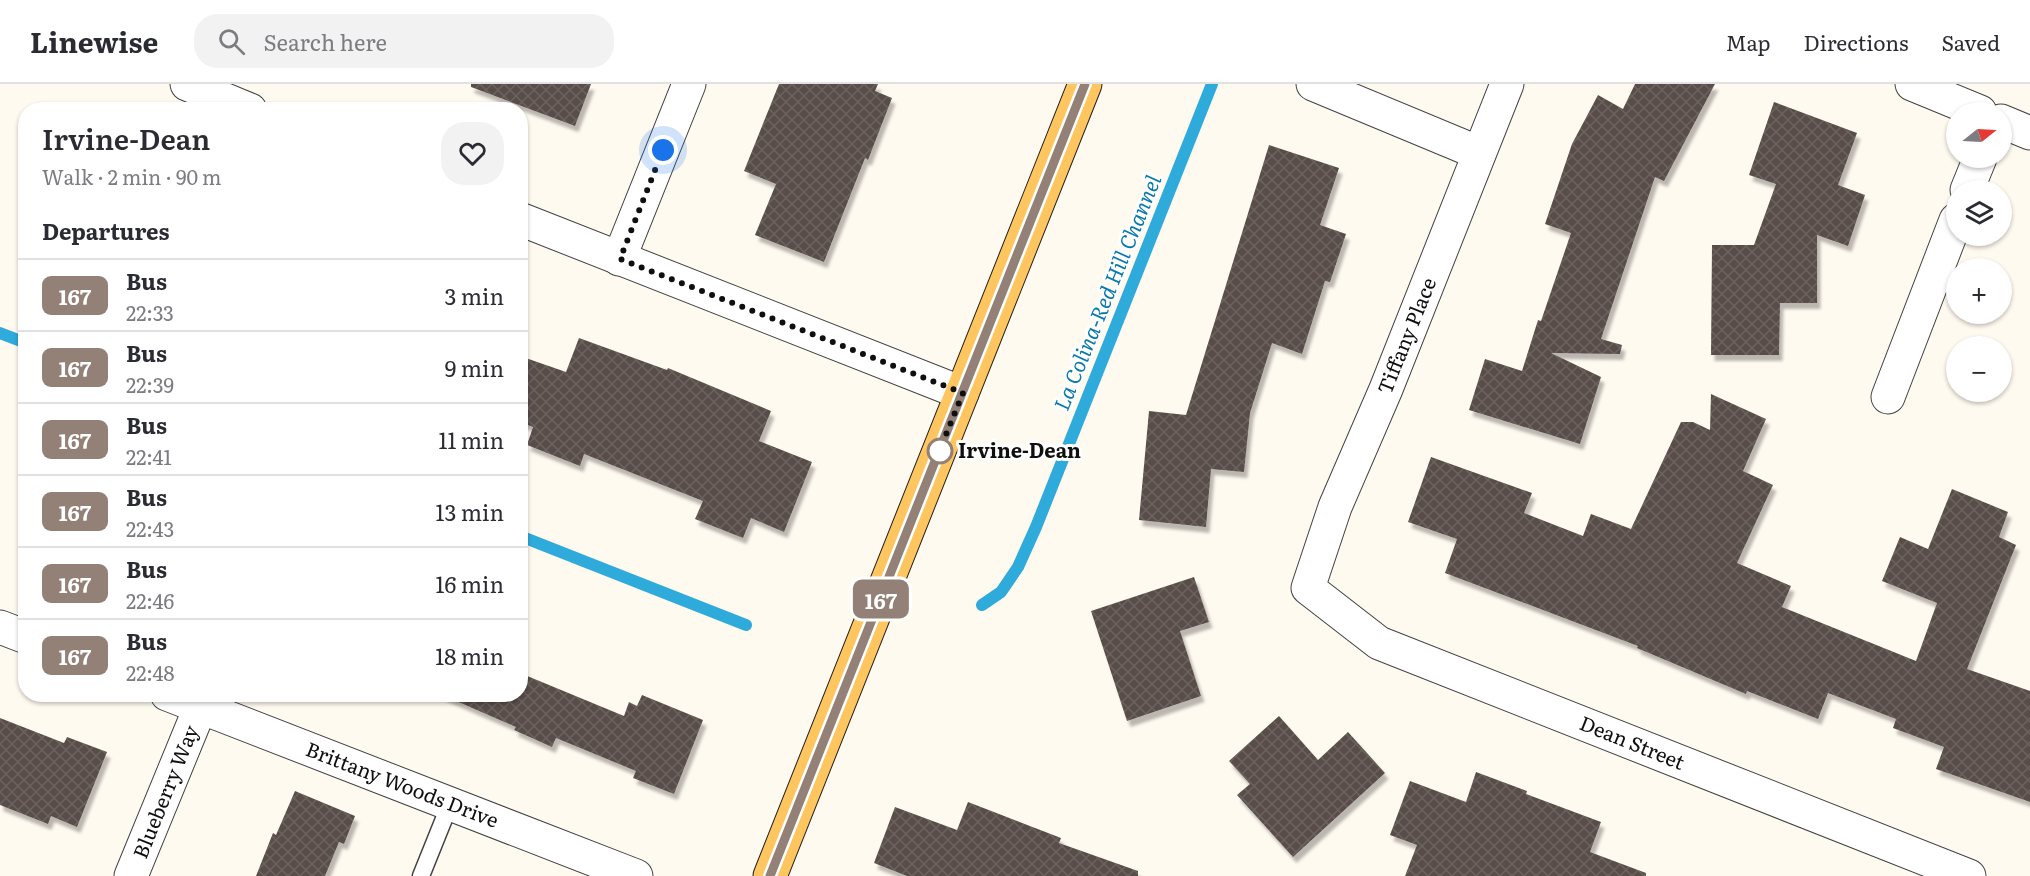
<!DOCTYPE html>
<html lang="en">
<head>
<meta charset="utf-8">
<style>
	body { margin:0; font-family:Literata,serif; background:#f2f2f3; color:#2b2b33; height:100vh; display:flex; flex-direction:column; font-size:22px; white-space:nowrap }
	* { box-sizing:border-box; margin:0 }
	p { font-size:20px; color:#7c7c81 }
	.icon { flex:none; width:33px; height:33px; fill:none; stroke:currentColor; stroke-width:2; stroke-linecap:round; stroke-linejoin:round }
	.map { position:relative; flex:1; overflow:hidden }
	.sheet { position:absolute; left:18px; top:18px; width:510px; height:600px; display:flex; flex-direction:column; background:#fff; border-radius:24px; box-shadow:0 2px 4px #0004 }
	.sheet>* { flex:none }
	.badge { padding:0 12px; border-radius:9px; font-size:21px; line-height:39px }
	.needle { width:39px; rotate:72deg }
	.buttons { position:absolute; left:1946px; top:18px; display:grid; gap:12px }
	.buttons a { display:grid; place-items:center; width:66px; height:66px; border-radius:50%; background:#fff; box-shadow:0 2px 4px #0004; font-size:30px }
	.you { position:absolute; width:30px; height:30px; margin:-15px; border:4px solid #fff; border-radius:50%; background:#1a73e8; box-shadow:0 0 0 9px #1a73e833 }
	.map>.badge { position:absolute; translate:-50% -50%; box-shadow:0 0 0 3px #fff }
	h2 { padding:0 24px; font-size:22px; line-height:54px }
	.round { display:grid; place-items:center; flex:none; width:63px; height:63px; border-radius:24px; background:#f2f2f3 }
	.head { display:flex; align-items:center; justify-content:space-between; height:102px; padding:0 24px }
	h1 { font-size:28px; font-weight:600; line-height:45px }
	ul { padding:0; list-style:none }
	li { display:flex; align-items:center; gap:18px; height:72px; padding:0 24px; border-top:2px solid #e1e1e2 }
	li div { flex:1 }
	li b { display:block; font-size:22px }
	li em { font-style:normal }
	li .badge { min-width:66px; font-weight:700; text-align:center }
	header { display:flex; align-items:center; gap:36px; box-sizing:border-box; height:84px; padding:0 30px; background:#fff; border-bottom:2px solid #e1e1e2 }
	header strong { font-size:28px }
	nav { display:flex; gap:33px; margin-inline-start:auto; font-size:21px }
	.search { width:420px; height:54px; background:#f2f2f3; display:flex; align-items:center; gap:15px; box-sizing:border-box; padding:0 21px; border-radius:24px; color:#7c7c81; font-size:22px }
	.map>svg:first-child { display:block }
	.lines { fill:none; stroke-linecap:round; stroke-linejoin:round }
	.stream { stroke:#2eaadb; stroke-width:12 }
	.building { fill:url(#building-cross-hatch); filter:url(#shadow) }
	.lane-casing { stroke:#424242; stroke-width:19 }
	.street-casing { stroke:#424242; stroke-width:35 }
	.primary-casing { stroke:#202020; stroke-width:35 }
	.lane { stroke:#fff; stroke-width:16 }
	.street { stroke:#fff; stroke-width:33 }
	.primary { stroke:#ffc660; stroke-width:33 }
	.line-casing { stroke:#fff; stroke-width:14 }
	.line { stroke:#938177; stroke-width:9 }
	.walk { stroke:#0f0f0f; stroke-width:6; stroke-dasharray:0 10.8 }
	.stop-dot { fill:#fff; stroke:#938177; stroke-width:3 }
	.labels { text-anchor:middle; stroke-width:6; stroke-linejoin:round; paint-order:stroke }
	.street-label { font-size:20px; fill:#0f0f0f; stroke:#fff }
	.stop-label { font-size:20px; font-weight:bold; fill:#0f0f0f; stroke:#fff; text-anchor:start }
	.water-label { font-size:21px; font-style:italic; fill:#0a79ae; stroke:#fff }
</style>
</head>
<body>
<header>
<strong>Linewise</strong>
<div class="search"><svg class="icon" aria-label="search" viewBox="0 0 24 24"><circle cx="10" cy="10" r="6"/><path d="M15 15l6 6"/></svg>Search here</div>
<nav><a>Map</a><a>Directions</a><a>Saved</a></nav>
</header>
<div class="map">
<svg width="2030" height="792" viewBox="0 0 2030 792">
	<defs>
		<pattern id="building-cross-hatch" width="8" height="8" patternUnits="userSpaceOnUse" patternTransform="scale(1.5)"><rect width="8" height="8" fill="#594e4a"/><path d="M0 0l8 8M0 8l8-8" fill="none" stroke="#6c6360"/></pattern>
		<filter id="shadow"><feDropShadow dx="3.5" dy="6" stdDeviation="1.5" flood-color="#0004"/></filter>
	</defs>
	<rect width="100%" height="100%" fill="#fffaf0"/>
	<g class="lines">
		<!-- stream -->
		<g class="stream">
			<path d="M0 249 26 259"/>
			<path d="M520 452 746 541"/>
			<path d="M982 521 1001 508 1018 483 1036 443 1212 0"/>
		</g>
	</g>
	<!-- building -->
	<g class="building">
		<path d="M471 0H591L575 42 471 3Z"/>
		<path d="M779 0H878L875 7 892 14 868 76 865 74 824 178 755 151 776 100 744 87Z"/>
		<path d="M1635 0H1715L1664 97 1655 93 1601 255 1622 261 1620 270 1551 269 1601 293 1580 360 1469 326 1485 275 1522 287 1538 236 1541 237 1571 149 1545 140 1572 60 1598 11 1623 25Z"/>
		<path d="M1774 18 1857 49 1838 101 1865 111 1848 162 1817 151V219H1780L1779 271H1711L1712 161H1754L1776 100 1749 91Z"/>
		<path d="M1269 61 1339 84 1320 141 1346 150 1330 198 1325 197 1302 270 1272 259 1250 329 1244 388 1211 385 1206 443 1139 436 1149 327 1186 331Z"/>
		<path d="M579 254 667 286 668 284 771 327 759 357 812 378 784 448 751 434 743 454 695 435 703 417 584 370 580 382 527 361 533 343 520 338V272L566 288Z"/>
		<path d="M1711 310 1766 335 1743 387 1773 401 1737 479 1791 502 1782 523 1916 577 1937 519 1882 497 1900 453 1928 465 1952 405 2008 428 1999 453 2016 461 1967 585 2030 607V718L1936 685 1944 663 1893 644 1896 635 1828 609 1818 635 1747 607 1746 610 1637 564 1638 562 1445 489 1457 455 1408 438 1431 373 1532 409 1524 429 1583 452 1591 430 1631 445 1681 338H1693L1710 346Z"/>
		<path d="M1194 493 1209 538 1180 547 1201 612 1127 637 1091 527Z"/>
		<path d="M520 589 624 632 629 618 637 622 642 611 703 636 674 710 633 694 636 687 556 654 552 663 514 646 516 643 440 610H520Z"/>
		<path d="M1279 632 1318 676 1348 648 1385 689 1293 773 1237 711 1250 700 1229 677Z"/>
		<path d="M0 634 64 659 67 653 107 668 77 743 51 732 48 740 0 721Z"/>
		<path d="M1476 688 1527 707 1526 710 1601 738 1590 768 1646 789V792H1405L1417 761 1390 751 1410 697 1466 718Z"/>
		<path d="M295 707 355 732 344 760 339 758 325 792H256L273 749 276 751Z"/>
		<path d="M968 718 1061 754 1059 759 1138 787V792H907L874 779 895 723 957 746Z"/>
	</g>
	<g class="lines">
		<defs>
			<path id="lane" d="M421 792 450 720"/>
			<g id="street">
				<path d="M187 0 250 26"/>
				<path d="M1313 0 1479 69"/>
				<path d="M1507 0 1386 305 1335 423 1308 504 1379 559 1969 792"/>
				<path d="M1912 0 1980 28"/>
				<path d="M2001 37 2030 49"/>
				<path d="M1967 106 1980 74"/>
				<path d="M520 135 962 309"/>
				<path d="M619 175 689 0"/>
				<path d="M1888 313 1956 136"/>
				<path d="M0 543 26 553"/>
				<path d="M167 610 636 792"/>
				<path d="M131 792 200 624"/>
			</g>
			<path id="primary" d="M770 792 1085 0"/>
		</defs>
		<!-- lane casing -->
		<use href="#lane" class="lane-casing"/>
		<!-- street casing -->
		<use href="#street" class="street-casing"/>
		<!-- primary casing -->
		<use href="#primary" class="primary-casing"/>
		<!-- lane -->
		<use href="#lane" class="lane"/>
		<!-- street -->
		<use href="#street" class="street"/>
		<!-- primary -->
		<use href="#primary" class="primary"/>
	</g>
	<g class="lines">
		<defs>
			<path id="line" d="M770 792 1085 0"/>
		</defs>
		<!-- line casing -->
		<use href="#line" class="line-casing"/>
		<!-- line -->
		<use href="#line" class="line"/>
		<!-- walk -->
		<path class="walk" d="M663 66 620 175 963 309 938 370 940 367"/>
	</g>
	<!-- markers -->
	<circle class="stop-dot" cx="940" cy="367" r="12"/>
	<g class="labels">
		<!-- street labels -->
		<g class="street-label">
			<text transform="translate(1407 252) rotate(-68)" y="7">Tiffany Place</text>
			<text transform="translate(1632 659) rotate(22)" y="7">Dean Street</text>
			<text transform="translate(402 701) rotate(21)" y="7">Brittany Woods Drive</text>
			<text transform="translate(166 708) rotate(-68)" y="7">Blueberry Way</text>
		</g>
		<!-- stop labels -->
		<g class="stop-label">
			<text x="958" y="374">Irvine-Dean</text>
		</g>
		<!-- water labels -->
		<g class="water-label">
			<text transform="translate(1108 209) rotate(-68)" y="7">La Colina-Red Hill Channel</text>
		</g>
	</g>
</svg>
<div class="buttons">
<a><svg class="needle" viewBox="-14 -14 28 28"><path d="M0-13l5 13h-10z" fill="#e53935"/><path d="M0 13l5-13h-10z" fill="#7c7c81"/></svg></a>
<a><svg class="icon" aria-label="layers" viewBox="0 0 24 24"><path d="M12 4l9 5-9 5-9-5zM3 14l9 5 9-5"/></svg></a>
<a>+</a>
<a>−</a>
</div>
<div class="you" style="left:663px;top:66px"></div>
<b class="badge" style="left:881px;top:515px;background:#938177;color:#fff">167</b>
<section class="sheet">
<div class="head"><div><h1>Irvine-Dean</h1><p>Walk · 2 min · 90 m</p></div><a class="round"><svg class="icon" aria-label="heart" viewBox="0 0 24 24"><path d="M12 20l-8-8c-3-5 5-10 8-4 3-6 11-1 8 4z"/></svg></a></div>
<h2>Departures</h2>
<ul>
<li><span class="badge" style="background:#938177;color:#fff">167</span><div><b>Bus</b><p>22:33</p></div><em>3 min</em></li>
<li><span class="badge" style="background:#938177;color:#fff">167</span><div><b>Bus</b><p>22:39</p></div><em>9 min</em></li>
<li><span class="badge" style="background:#938177;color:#fff">167</span><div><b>Bus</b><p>22:41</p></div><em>11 min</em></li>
<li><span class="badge" style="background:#938177;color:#fff">167</span><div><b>Bus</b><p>22:43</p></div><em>13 min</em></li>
<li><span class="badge" style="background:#938177;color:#fff">167</span><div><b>Bus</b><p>22:46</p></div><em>16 min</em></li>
<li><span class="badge" style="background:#938177;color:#fff">167</span><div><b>Bus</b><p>22:48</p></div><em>18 min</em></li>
</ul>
</section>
</div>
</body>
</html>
